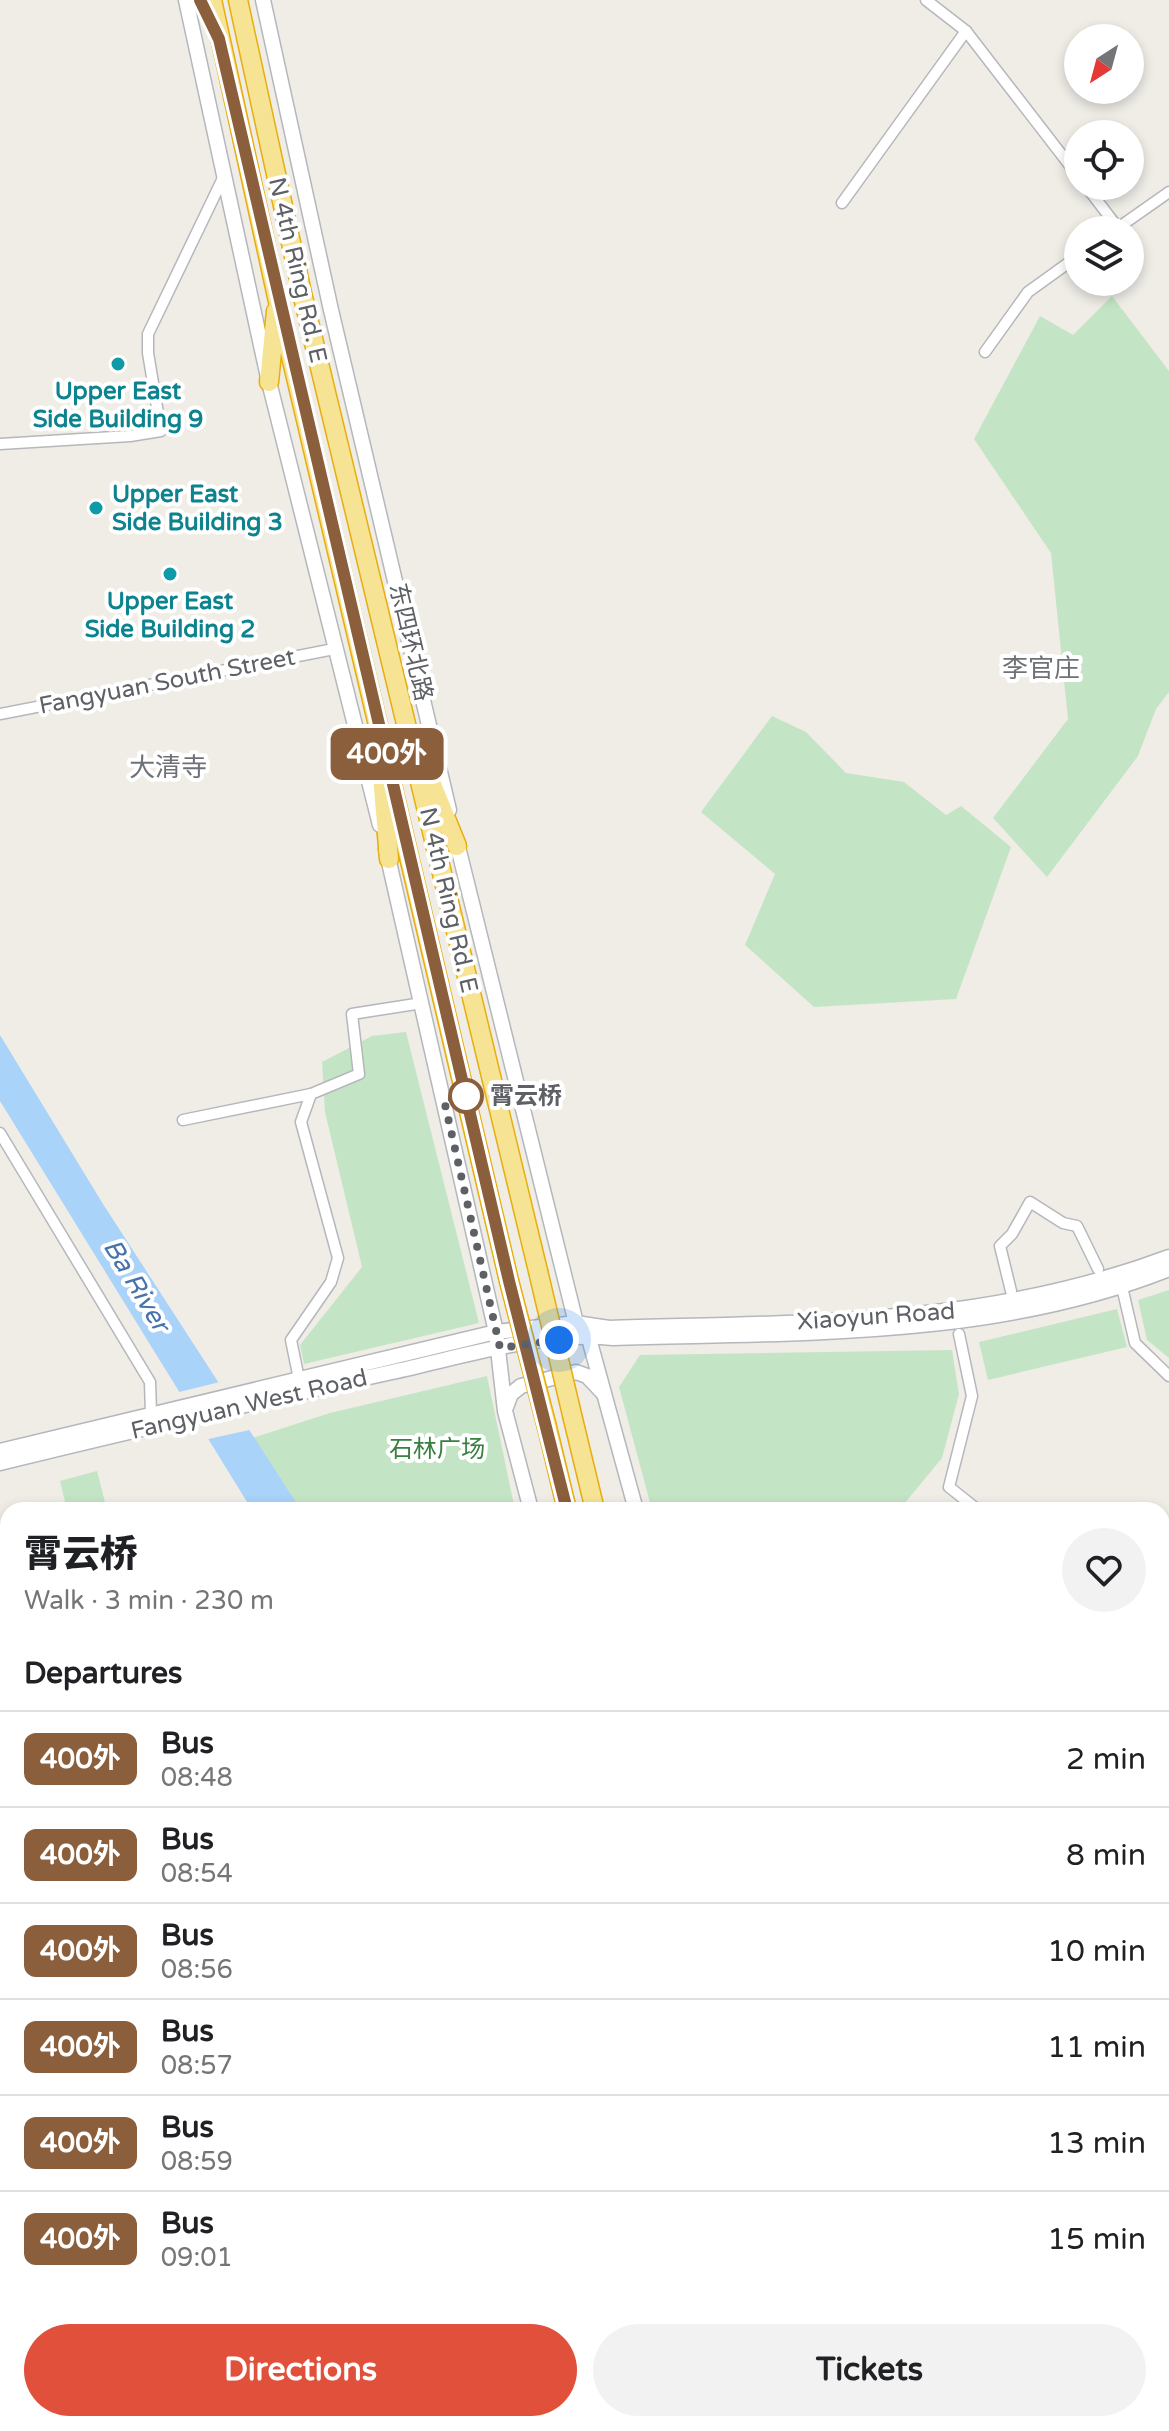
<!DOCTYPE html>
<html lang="en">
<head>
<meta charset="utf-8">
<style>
	body { margin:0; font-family:"Varela Round","Noto Sans SC",sans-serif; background:#f2f2f2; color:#202124; height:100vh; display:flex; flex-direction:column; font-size:30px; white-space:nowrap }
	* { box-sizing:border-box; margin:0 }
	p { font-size:26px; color:#757577 }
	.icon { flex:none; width:44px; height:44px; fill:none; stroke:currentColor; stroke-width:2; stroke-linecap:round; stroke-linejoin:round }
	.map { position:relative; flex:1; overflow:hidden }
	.details { position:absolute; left:0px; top:1502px; width:1170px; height:930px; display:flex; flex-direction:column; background:#fff; border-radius:24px 24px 0 0; box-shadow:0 4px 12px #0003 }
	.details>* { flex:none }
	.badge { padding:0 16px; border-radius:12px; font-size:28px; line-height:52px }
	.needle { width:52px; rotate:216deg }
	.controls { position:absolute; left:1064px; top:24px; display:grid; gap:16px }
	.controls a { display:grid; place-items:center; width:80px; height:80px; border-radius:50%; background:#fff; box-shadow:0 4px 12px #0003; font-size:40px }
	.you { position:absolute; width:40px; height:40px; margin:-20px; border:6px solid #fff; border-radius:50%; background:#1a73e8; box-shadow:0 0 0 12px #1a73e833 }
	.map>.badge { position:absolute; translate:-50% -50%; box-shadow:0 0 0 4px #fff }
	h2 { padding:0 24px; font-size:30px; line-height:72px }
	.round { display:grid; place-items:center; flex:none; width:84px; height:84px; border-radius:42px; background:#f2f2f2 }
	.overview { display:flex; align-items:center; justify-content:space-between; height:136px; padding:0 24px }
	h1 { font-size:38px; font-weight:800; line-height:60px }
	.cta { display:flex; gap:16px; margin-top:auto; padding:16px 24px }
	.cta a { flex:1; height:92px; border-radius:48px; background:#e0503b; color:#fff; font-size:32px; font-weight:800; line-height:92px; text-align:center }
	.cta a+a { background:#f2f2f2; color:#202124 }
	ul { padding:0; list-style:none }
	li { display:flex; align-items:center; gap:24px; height:96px; padding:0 24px; border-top:2px solid #e0e0e0 }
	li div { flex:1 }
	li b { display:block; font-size:30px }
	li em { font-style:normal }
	li .badge { min-width:88px; font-weight:700; text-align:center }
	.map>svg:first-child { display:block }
	.green { fill:#c4e5c5 }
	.water { fill:#aad3fa }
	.pier { fill:#efede6 }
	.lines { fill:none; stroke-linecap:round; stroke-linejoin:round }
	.stream { stroke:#aad3fa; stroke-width:3 }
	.street-casing { stroke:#b6b7bc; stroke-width:13 }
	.secondary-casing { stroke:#b4b7bc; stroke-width:17 }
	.highway-casing { stroke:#e7ae0d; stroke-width:21 }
	.street { stroke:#fff; stroke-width:10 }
	.secondary { stroke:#fff; stroke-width:14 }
	.highway { stroke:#f7e394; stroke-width:18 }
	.rail-casing { stroke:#b4b4b5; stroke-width:6 }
	.rail { stroke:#fff; stroke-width:3; stroke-dasharray:9; stroke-linecap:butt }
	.highway-bridge-casing { stroke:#e7ae0d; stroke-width:21; stroke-linecap:butt }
	.highway-bridge { stroke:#f7e394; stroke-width:18 }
	.line-casing { stroke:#fff; stroke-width:18 }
	.line { stroke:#8b5e3c; stroke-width:12 }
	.walk { stroke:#5d6065; stroke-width:8; stroke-dasharray:0 14.4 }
	.culture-dot { fill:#0f9aa8; stroke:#fff; stroke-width:3 }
	.stop-dot { fill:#fff; stroke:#8b5e3c; stroke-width:4 }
	.labels { text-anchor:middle; stroke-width:8; stroke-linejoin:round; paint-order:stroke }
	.street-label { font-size:24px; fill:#5d6065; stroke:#fff }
	.culture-label { font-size:24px; font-weight:bold; fill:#0d838f; stroke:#fff }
	.stop-label { font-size:24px; font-weight:bold; fill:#5d6065; stroke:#fff; text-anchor:start }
	.park-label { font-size:24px; fill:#398040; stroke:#fff }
	.neighbourhood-label { font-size:26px; fill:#6e7277; stroke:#fff }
	.water-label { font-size:26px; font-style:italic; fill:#4773ac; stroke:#fff }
</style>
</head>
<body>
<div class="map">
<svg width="1169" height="2431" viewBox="0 0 1169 2431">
	<rect width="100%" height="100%" fill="#efede6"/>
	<!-- green -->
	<g class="green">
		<path d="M1112 296 1169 371V692L1156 709 1138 756 1047 877 993 818 1068 719 1051 553 974 439 1040 316 1073 335Z"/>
		<path d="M772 716 806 732 846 773 904 782 946 815 961 806 1011 847 956 999 814 1007 745 945 775 874 701 812Z"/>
		<path d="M406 1032 479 1323 304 1364 300 1345 362 1267 325 1112 322 1062 372 1036Z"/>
		<path d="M1169 1290V1358L1147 1340 1138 1300Z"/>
		<path d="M1117 1309 1127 1347 988 1380 979 1342Z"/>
		<path d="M952 1350 959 1394 942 1458 899 1510H652L619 1387 640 1355Z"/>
		<path d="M487 1376 515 1510H295L246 1440 330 1413Z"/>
		<path d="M97 1471 107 1510H67L60 1481Z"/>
		<path d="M8 1555V1661L0 1664V1557Z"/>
		<path d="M8 1673V2258L0 2260V1675Z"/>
		<path d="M1162 2055 1169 2077V2231L1162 2236Z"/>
		<path d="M375 2424H975L971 2431H379Z"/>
	</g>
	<!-- water -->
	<path class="water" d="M0 1035 103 1204 301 1510H252L0 1101Z"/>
	<!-- pier -->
	<path class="pier" d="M224 1381 254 1429 204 1440 175 1393Z"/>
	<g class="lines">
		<!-- stream -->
		<path class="stream" d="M0 1853H8"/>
		<defs>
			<g id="street">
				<path d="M926 0 966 31 1078 176"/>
				<path d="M1086 186 1118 228"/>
				<path d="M842 203 966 31"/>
				<path d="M1115 230 1169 192"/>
				<path d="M985 352 1028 292 1078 256"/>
				<path d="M0 444 130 436 161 431 148 353V334L224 176"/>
				<path d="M0 714 334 649"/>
				<path d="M183 1120 311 1094"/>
				<path d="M0 1133 150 1382 151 1413"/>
				<path d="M1122 1287 1135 1343 1169 1376"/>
				<path d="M1011 1291 1000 1246 1012 1234 1030 1202 1063 1223 1077 1226 1098 1269"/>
				<path d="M959 1334 972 1396 949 1487 978 1510"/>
				<path d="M299 1379 291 1340 331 1282 338 1258 301 1122 311 1094 359 1074 352 1014 422 1003"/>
				<path d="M1162 1951 1169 1955"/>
			</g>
			<g id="secondary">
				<path d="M186 0 269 382 380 825"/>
				<path d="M263 0 331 310 449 810"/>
				<path d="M456 839 576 1323 588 1335 636 1510"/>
				<path d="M386 849 496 1332 505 1411 531 1510"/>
				<path d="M506 1407 511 1394 521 1386 576 1372 587 1376 603 1393"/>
				<path d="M0 1451 496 1332 576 1323 609 1328C805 1322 982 1327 1169 1257"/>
				<path d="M0 1463C130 1431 261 1401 392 1372 462 1357 541 1331 613 1338 800 1332 993 1339 1169 1269"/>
				<path d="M1162 2163 1169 2161"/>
				<path d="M1162 2263 1169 2258"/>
				<path d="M537 2424 538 2431"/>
				<path d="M206 2430 230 2424"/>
				<path d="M87 2431 115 2424"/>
				<path d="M999 2431 1004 2424"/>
			</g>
			<g id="highway">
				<path d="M212 0 277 297 509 1281"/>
				<path d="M238 0 302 293 538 1271"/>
				<path d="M269 382 276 311"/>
				<path d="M382 776 389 859"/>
				<path d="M431 782 457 846"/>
				<path d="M573 1419 595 1510"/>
				<path d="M547 1427 567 1510"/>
				<path d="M1162 2056 1169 2054"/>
				<path d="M1162 2077 1169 2075"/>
				<path d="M1162 2173 1169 2171"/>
				<path d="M1162 2189 1169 2187"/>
				<path d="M1162 2243 1169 2239"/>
				<path d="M0 2312 8 2310"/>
				<path d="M0 2331 8 2329"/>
				<path d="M0 2357 8 2356"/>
				<path d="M0 2375 8 2373"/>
				<path d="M462 2424 487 2431"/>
				<path d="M790 2424 792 2431"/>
				<path d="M820 2424 827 2431"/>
				<path d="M848 2424 862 2431"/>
				<path d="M26 2431 51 2424"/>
				<path d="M74 2431 87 2424"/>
				<path d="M116 2431 144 2424"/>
				<path d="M184 2431 213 2424"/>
				<path d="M258 2431 287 2424"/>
				<path d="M769 2431 772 2424"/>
				<path d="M920 2431 934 2424"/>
				<path d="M983 2431 987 2424"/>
			</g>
		</defs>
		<!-- street casing -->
		<use href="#street" class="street-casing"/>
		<!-- secondary casing -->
		<use href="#secondary" class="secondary-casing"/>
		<!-- highway casing -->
		<use href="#highway" class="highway-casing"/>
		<!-- street -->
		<use href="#street" class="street"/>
		<!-- secondary -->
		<use href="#secondary" class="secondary"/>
		<!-- highway -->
		<use href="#highway" class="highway"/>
		<defs>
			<g id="rail">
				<path d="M1162 2133 1169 2131"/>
				<path d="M0 2426 9 2424"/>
			</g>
		</defs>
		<!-- rail casing -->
		<use href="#rail" class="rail-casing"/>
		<!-- rail -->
		<use href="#rail" class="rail"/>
		<defs>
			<g id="highway-bridge">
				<path d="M538 1271 573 1419"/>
				<path d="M509 1281 547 1427"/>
				<path d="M598 2424 609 2431"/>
			</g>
		</defs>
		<!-- highway-bridge casing -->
		<use href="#highway-bridge" class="highway-bridge-casing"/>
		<!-- highway-bridge -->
		<use href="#highway-bridge" class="highway-bridge"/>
	</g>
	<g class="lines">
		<defs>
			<path id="line" d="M200 0 219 39 509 1281 567 1510"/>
		</defs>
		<!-- line casing -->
		<use href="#line" class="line-casing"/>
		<!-- line -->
		<use href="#line" class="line"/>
		<!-- walk -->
		<path class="walk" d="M466 1096 444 1100 500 1348 559 1340"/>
	</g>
	<!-- markers -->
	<g class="culture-dot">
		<circle cx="118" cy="364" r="8"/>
		<circle cx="96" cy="508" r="8"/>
		<circle cx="170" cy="574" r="8"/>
	</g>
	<circle class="stop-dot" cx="466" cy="1096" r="16"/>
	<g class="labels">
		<!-- street labels -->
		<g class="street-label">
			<text transform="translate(298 270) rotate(77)" y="8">N 4th Ring Rd. E</text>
			<text transform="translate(411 642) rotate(77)" y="8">东四环北路</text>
			<text transform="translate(167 681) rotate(-11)" y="8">Fangyuan South Street</text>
			<text transform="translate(449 900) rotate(77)" y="8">N 4th Ring Rd. E</text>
			<text transform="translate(876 1316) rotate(-4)" y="8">Xiaoyun Road</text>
			<text transform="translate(249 1404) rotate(-13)" y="8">Fangyuan West Road</text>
		</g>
		<!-- culture labels -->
		<g class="culture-label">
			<text x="118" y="399">Upper East<tspan x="118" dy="28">Side Building 9</tspan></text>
			<text x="112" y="502" text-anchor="start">Upper East<tspan x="112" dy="28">Side Building 3</tspan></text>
			<text x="170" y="609">Upper East<tspan x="170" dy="28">Side Building 2</tspan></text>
		</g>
		<!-- stop labels -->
		<g class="stop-label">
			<text x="490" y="1104">霄云桥</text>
		</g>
		<!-- park labels -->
		<g class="park-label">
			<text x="437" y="1457">石林广场</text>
		</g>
		<!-- neighbourhood labels -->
		<g class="neighbourhood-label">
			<text x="1041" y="677">李官庄</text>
			<text x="168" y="776">大清寺</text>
		</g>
		<!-- water labels -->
		<g class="water-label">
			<text transform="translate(137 1285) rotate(59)" y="9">Ba River</text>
		</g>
	</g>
</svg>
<div class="controls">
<a><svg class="needle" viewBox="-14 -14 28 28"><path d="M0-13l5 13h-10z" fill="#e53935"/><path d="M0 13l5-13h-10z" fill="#757577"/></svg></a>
<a><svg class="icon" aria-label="locate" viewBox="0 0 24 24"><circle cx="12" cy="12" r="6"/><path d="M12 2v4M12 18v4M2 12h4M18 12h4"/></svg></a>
<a><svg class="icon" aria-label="layers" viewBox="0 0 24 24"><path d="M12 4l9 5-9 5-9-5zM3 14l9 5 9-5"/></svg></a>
</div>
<div class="you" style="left:559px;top:1340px"></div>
<b class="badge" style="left:387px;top:754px;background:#8b5e3c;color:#fff">400外</b>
<section class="details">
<div class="overview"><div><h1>霄云桥</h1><p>Walk · 3 min · 230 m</p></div><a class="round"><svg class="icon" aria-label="heart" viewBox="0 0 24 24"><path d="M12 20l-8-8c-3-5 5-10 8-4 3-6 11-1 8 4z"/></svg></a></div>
<h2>Departures</h2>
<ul>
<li><span class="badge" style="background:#8b5e3c;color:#fff">400外</span><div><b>Bus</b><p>08:48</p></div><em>2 min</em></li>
<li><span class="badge" style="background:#8b5e3c;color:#fff">400外</span><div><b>Bus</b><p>08:54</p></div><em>8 min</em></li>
<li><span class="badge" style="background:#8b5e3c;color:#fff">400外</span><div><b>Bus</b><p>08:56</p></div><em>10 min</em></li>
<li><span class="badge" style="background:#8b5e3c;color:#fff">400外</span><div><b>Bus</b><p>08:57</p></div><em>11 min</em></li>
<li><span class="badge" style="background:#8b5e3c;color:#fff">400外</span><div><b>Bus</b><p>08:59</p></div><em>13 min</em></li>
<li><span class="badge" style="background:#8b5e3c;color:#fff">400外</span><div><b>Bus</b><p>09:01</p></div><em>15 min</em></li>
</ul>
<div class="cta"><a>Directions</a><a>Tickets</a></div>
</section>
</div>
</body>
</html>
